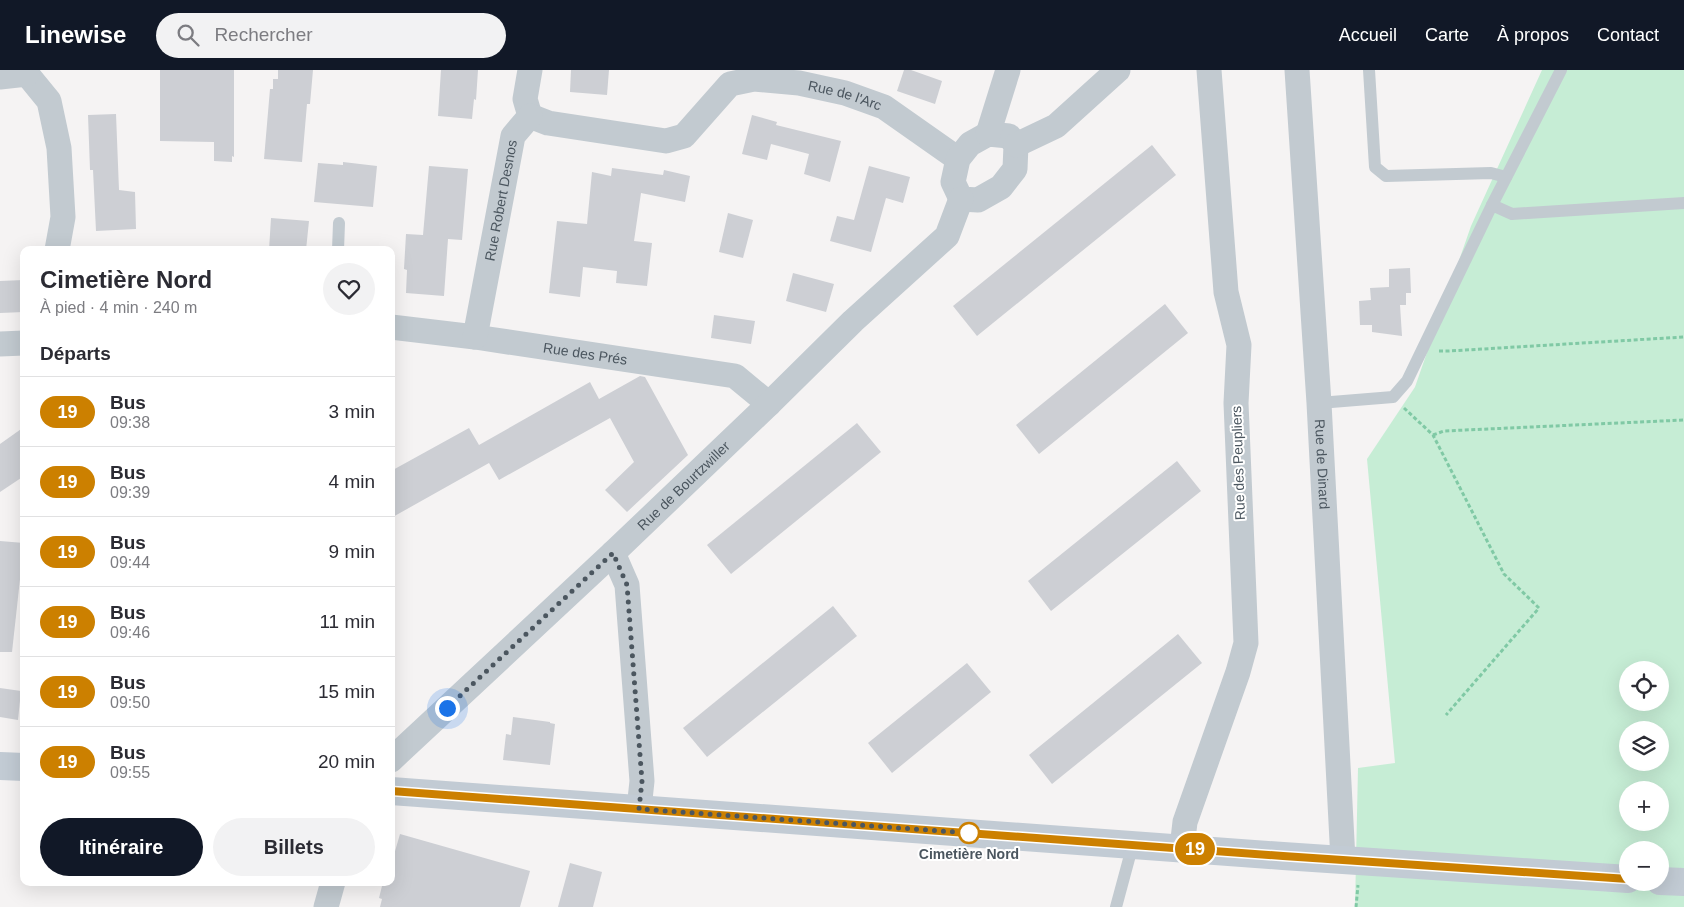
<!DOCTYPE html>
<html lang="fr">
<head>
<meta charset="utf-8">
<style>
	body { margin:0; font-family:Arial,sans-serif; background:#f2f2f3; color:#2b2b33; height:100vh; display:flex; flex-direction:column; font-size:19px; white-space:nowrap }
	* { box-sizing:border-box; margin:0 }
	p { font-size:16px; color:#7c7c81 }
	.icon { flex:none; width:28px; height:28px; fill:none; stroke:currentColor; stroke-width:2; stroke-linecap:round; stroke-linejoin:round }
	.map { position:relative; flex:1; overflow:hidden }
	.panel { position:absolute; left:20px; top:176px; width:375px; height:640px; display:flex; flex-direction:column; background:#fff; border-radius:10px; box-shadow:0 5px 20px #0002 }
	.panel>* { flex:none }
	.badge { padding:0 10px; border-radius:16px; font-size:18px; line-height:32px }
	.controls { position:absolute; left:1619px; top:591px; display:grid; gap:10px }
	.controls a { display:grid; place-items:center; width:50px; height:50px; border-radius:50%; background:#fff; box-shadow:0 5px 20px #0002; font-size:25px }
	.you { position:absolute; width:25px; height:25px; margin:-12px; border:4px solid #fff; border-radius:50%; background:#1a73e8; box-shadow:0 0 0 8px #1a73e833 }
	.map>.badge { position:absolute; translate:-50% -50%; box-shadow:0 0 0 2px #fff }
	h2 { padding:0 20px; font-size:19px; line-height:45px }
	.round { display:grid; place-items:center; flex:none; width:52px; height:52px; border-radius:26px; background:#f2f2f3 }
	.overview { display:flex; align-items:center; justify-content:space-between; height:85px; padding:0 20px }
	h1 { font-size:24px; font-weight:600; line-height:38px }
	.cta { display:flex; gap:10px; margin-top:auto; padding:10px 20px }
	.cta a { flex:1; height:58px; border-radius:30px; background:#111827; color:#fff; font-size:20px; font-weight:600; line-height:58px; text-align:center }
	.cta a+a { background:#f2f2f3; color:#2b2b33 }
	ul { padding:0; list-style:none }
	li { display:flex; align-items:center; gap:15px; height:70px; padding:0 20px; border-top:1px solid #e1e1e2 }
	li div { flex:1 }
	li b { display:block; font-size:19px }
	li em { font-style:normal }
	li .badge { min-width:55px; font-weight:700; text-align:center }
	header { display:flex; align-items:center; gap:30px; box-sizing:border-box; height:70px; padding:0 25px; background:#111827; color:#fff }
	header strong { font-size:24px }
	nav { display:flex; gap:28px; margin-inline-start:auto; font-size:18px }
	.search { width:350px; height:45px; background:#f2f2f3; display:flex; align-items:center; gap:12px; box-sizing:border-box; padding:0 18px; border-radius:28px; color:#7c7c81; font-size:19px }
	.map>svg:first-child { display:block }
	.green { fill:#c6edd5; fill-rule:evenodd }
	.building { fill:#cdcfd4 }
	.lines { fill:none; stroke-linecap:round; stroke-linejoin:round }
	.path { stroke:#80c9a5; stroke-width:3; stroke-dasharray:4 2.5; stroke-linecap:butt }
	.lane { stroke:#c2cad0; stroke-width:12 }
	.street { stroke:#c2cad0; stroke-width:25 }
	.secondary { stroke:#c2cbd4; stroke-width:28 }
	.line-casing { stroke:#fff; stroke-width:11 }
	.line { stroke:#cc8000; stroke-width:8 }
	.walk { stroke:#4b565f; stroke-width:5; stroke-dasharray:0 9 }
	.stop-dot { fill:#fff; stroke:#cc8000; stroke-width:2.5 }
	.labels { text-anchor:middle; stroke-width:4; stroke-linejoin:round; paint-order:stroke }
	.street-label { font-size:14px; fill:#4b565f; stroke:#fff }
	.stop-label { font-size:14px; font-weight:bold; fill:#4b565f; stroke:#fff }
</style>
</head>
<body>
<header>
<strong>Linewise</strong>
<div class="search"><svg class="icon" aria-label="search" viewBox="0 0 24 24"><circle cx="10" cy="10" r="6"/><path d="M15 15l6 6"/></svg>Rechercher</div>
<nav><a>Accueil</a><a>Carte</a><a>À propos</a><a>Contact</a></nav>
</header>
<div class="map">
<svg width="1684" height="837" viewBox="0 0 1684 837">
	<rect width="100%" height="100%" fill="#f5f3f3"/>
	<!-- green -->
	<path class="green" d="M1542 0H1684V837H1355L1358 698 1395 693 1367 389 1415 317 1471 156ZM1628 600H1660V632H1628ZM1628 660H1660V692H1628ZM1628 720H1660V752H1628ZM1628 780H1660V812H1628Z"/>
	<!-- building -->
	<g class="building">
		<path d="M160 0H234V87L232 86V92L214 91V72L160 71Z"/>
		<path d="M278 0H313L310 34H307L302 92 264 89 270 19H273V9H278Z"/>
		<path d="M441 0H478L476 30 474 29 472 49 438 46Z"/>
		<path d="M571 0H609L607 25 570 22Z"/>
		<path d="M904 0H911L942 11 935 34 897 21Z"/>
		<path d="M116 44 119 120 135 122 136 159 96 161 93 100H90L88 45Z"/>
		<path d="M752 45 777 52 776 55 841 71 830 112 804 104 809 84 771 74 767 90 742 84Z"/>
		<path d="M1152 75 1176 105 977 266 953 236Z"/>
		<path d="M343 92 377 96 373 137 314 132 318 93 343 95Z"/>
		<path d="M429 96 468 99 462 170 448 169 444 226 406 223 407 200 404 199 406 164 423 165Z"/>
		<path d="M869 96 910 107 903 133 886 128 871 182 830 171 837 146 854 150Z"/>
		<path d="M612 98 663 105 664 100 690 106 685 132 641 123 634 171 652 173 647 216 616 213 617 201 583 197 580 227 549 223 557 151 587 154 592 102 611 106Z"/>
		<path d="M728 143 753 150 743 188 719 182Z"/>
		<path d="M271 148 309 151 306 180H269Z"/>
		<path d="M1410 198 1411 223H1406V235H1400L1402 266 1372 262V255H1360L1359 231 1371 230 1370 218 1389 217V199Z"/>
		<path d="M793 203 834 214 826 242 786 231Z"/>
		<path d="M24 210V242L0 243V211Z"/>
		<path d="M1165 234 1188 263 1039 384 1016 355Z"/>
		<path d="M714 245 755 251 751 274 711 268Z"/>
		<path d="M640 306 645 307 688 385 627 442 605 420 634 392 610 348 499 410 489 393 391 448V401L469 358 479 375 590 312 599 329Z"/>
		<path d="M857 353 881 382 731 504 707 475Z"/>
		<path d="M24 357V406L0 422V374Z"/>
		<path d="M1177 391 1201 421 1051 541 1028 511Z"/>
		<path d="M0 471 24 473 12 582H0Z"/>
		<path d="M833 536 857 566 707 687 683 658Z"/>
		<path d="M1178 564 1202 593 1052 714 1029 685Z"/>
		<path d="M967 593 991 622 892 703 868 673Z"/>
		<path d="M0 618 21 621 18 650 0 647Z"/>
		<path d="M513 647 550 652V653L555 654 550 695 503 690 506 664 511 665Z"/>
		<path d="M400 764 530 801 520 837H380L382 829 379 828 383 812H391V795Z"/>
		<path d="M570 793 602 802 593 837H558Z"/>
	</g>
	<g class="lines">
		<!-- path -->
		<g class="path">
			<path d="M1439 281H1449L1684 267"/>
			<path d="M1404 338 1433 365 1504 504 1539 538 1446 645"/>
			<path d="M1433 365 1444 361 1684 350"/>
			<path d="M1356 837 1358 815"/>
		</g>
		<!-- lane -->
		<g class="lane">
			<path d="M1369 0 1375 97 1386 106 1491 103 1506 107"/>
			<path d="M1492 135 1512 144 1684 133"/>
			<path d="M338 180 339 153"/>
			<path d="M1319 333 1393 327 1407 311 1492 135 1561 0"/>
			<path d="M1116 837 1133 774"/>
		</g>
		<!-- street -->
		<g class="street">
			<path d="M27 0V4L49 31 59 78 63 147 57 180"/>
			<path d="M530 0 525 29 530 46"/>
			<path id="s1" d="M1297 0 1319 333 1343 790"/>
			<path d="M0 7 27 4"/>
			<path id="s2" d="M530 46 548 53 666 71 684 66 730 14 754 9 799 13 845 23 884 37 958 89"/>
			<path d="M988 64 1009 66 1016 75 1015 99 1001 117 978 130 961 129 953 112 958 89 970 74Z"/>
			<path d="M988 64 1008 0"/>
			<path d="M1016 75 1056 56 1118 0"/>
			<path id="s3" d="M391 257 475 267 735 306 769 334"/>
			<path id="s4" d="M475 267 513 66 530 46"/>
			<path d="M0 274 24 273"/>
			<path d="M613 483 627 515 642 711 639 739"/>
			<path id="s5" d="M391 690 613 483 769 334 853 251 947 166 961 129"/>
			<path d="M1182 778 1185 752 1238 602 1246 573 1236 333 1239 275 1226 222 1209 0"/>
			<path d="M326 837 333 812"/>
		</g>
		<!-- secondary -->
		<g class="secondary">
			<path d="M0 696 24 697"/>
			<path d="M391 721 1283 786 1628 809"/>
			<path d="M1660 811 1684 812"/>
		</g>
	</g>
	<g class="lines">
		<defs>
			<path id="line" d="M391 721 1283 786 1628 809"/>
		</defs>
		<!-- line casing -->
		<use href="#line" class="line-casing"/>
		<!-- line -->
		<use href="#line" class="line"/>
		<!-- walk -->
		<path class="walk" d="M447 638 613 483 627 515 642 711 639 739 969 763"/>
	</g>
	<!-- markers -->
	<circle class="stop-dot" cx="969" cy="763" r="10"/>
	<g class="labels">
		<!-- street labels -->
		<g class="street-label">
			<text dy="5" stroke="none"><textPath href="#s2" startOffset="344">Rue de l'Arc</textPath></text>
			<text dy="5" stroke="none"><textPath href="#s4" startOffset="139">Rue Robert Desnos</textPath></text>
			<text dy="5" stroke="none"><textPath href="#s3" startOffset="196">Rue des Prés</textPath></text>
			<text transform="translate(1238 393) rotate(-92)" y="5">Rue des Peupliers</text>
			<text dy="5" stroke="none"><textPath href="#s1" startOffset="395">Rue de Dinard</textPath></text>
			<text dy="5" stroke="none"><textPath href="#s5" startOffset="401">Rue de Bourtzwiller</textPath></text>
		</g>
		<!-- stop labels -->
		<g class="stop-label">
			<text x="969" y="789">Cimetière Nord</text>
		</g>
	</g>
</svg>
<div class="controls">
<a><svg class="icon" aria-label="locate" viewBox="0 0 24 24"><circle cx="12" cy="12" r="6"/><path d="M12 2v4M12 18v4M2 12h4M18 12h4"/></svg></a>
<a><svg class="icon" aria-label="layers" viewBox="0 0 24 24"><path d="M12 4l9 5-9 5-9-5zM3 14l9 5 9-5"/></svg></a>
<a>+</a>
<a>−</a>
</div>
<div class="you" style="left:447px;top:638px"></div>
<b class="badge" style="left:1195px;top:779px;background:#cc8000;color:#fff">19</b>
<section class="panel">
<div class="overview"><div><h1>Cimetière Nord</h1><p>À pied · 4 min · 240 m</p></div><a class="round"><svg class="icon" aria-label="heart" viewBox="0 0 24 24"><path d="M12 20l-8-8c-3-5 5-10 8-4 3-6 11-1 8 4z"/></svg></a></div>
<h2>Départs</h2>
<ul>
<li><span class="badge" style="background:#cc8000;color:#fff">19</span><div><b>Bus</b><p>09:38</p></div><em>3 min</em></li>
<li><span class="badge" style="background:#cc8000;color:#fff">19</span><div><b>Bus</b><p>09:39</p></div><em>4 min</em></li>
<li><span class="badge" style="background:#cc8000;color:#fff">19</span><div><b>Bus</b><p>09:44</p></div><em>9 min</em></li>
<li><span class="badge" style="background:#cc8000;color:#fff">19</span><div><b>Bus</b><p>09:46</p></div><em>11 min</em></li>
<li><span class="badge" style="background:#cc8000;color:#fff">19</span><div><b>Bus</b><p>09:50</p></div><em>15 min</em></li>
<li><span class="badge" style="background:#cc8000;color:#fff">19</span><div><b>Bus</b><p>09:55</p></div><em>20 min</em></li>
</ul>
<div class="cta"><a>Itinéraire</a><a>Billets</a></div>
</section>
</div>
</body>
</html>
